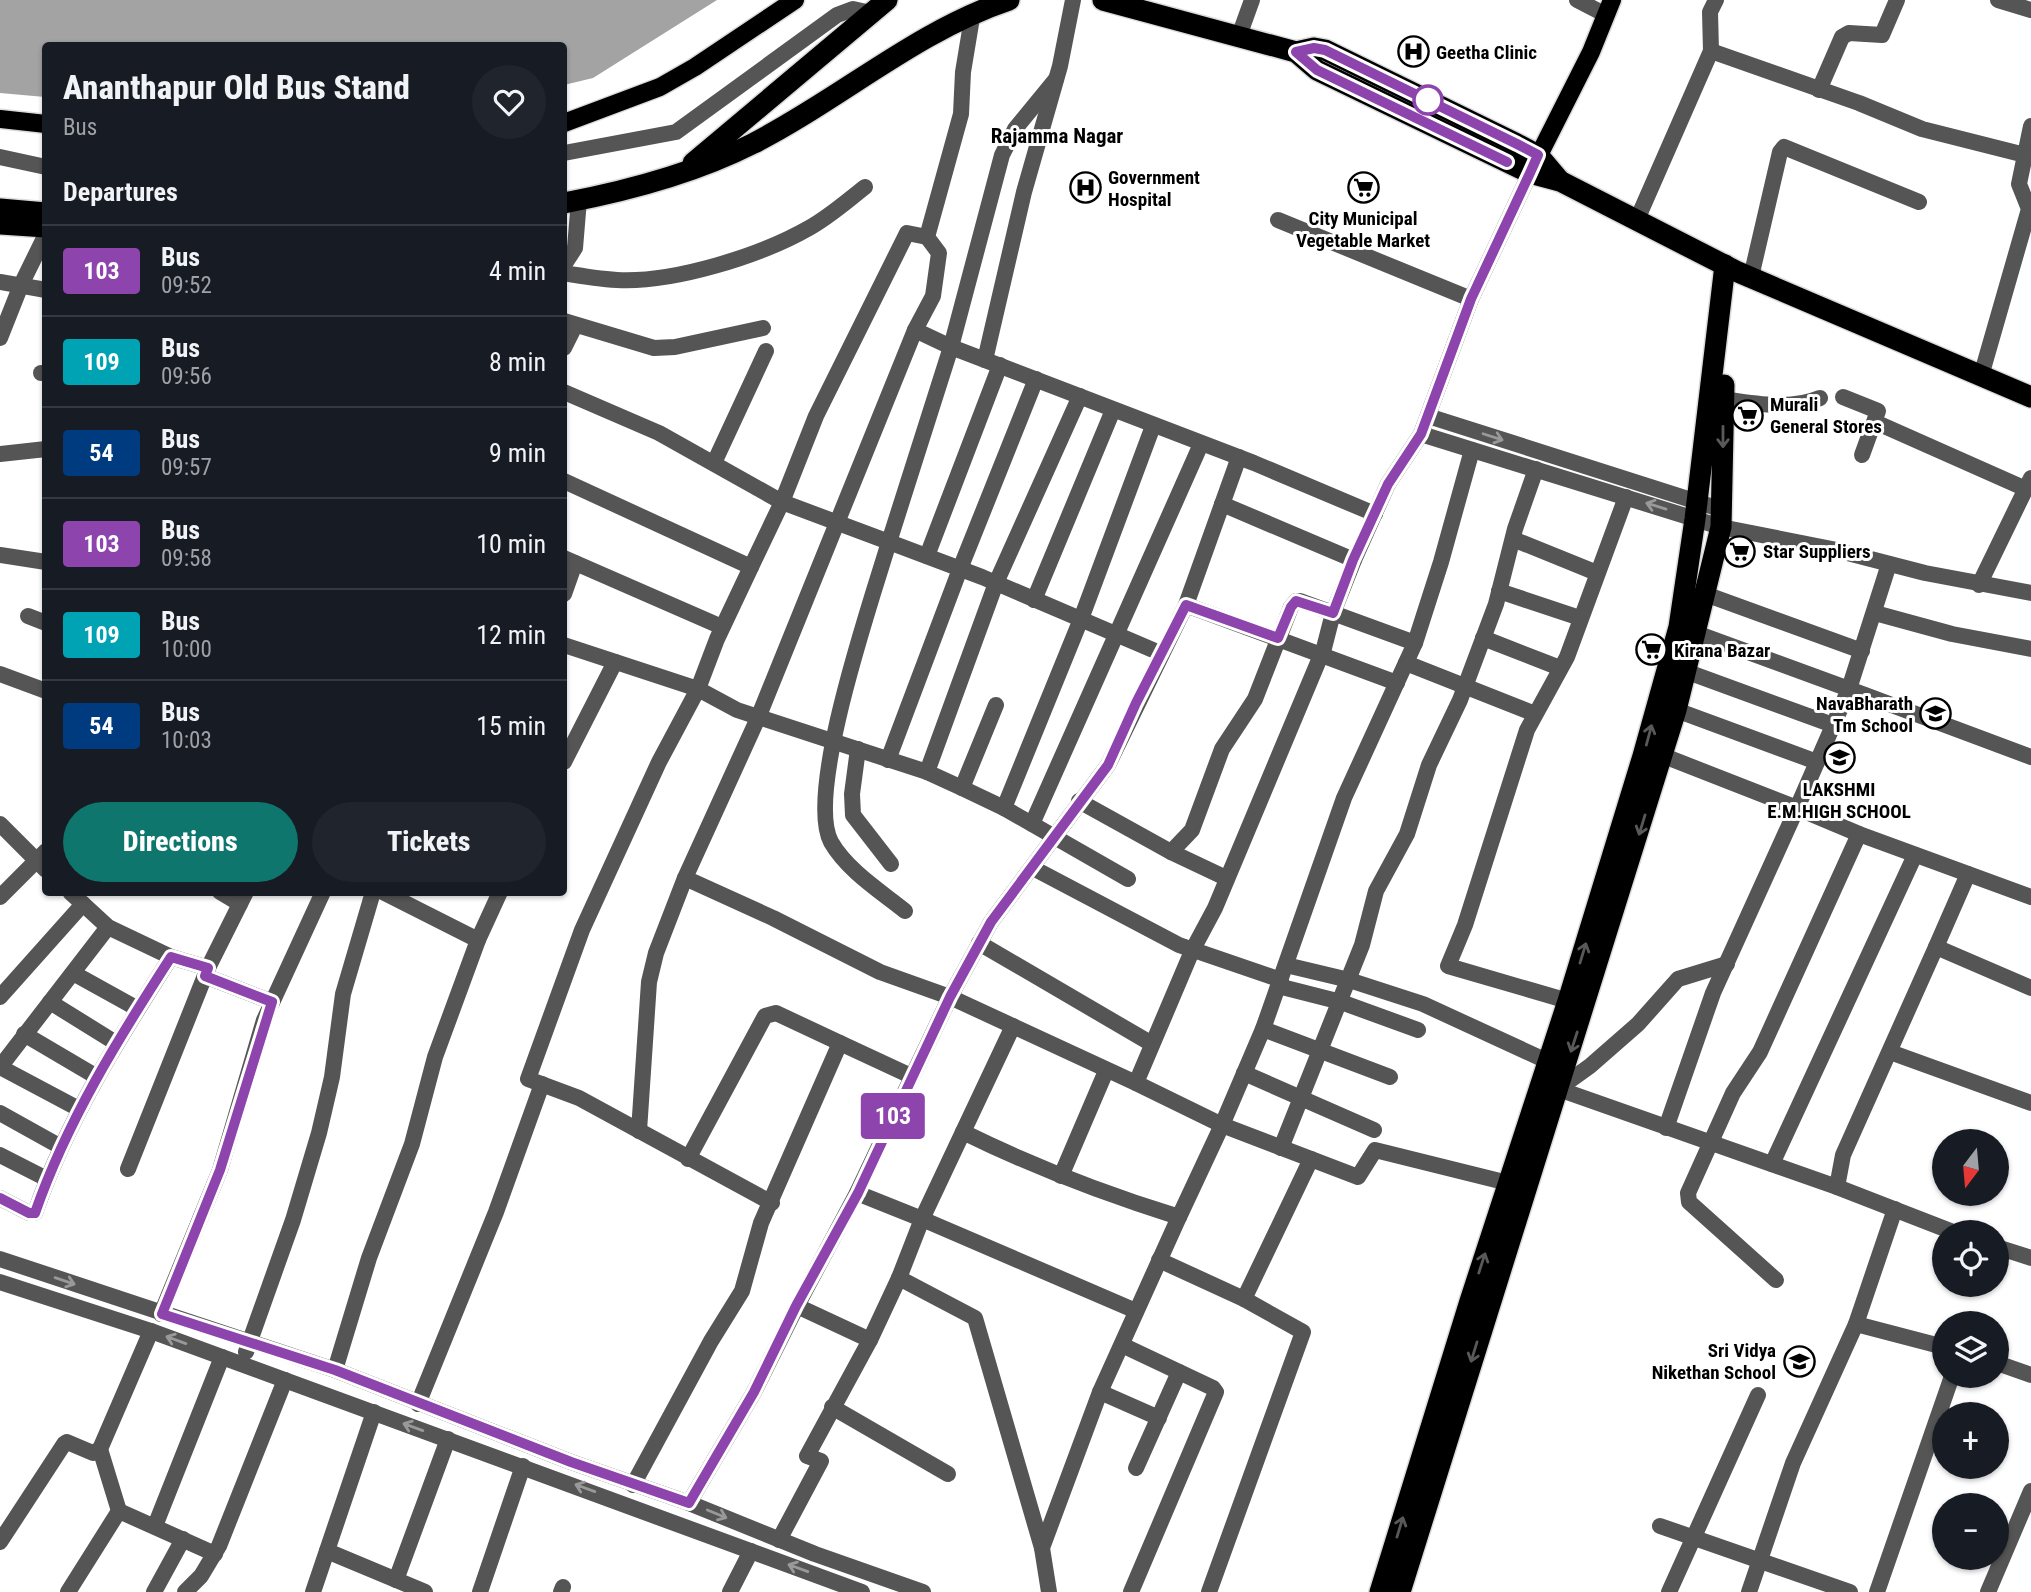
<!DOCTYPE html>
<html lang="en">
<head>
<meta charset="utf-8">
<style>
	body { margin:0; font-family:"Roboto Condensed",sans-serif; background:#20242c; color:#f1f3f6; height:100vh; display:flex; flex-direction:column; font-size:26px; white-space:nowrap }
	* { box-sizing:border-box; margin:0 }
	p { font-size:23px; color:#9ea1a6 }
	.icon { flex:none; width:38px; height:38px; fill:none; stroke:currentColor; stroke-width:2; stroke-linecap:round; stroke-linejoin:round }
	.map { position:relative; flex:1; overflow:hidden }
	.sheet { position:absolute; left:42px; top:42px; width:525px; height:854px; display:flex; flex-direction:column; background:#171b24; border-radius:7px; box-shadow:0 2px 5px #0004 }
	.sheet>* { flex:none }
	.badge { padding:0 14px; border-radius:5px; font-size:24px; line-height:46px }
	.needle { width:46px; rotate:196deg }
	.tools { position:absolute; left:1932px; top:1129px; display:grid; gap:14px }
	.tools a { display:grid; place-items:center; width:77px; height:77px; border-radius:50%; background:#171b24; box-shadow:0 2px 5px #0004; font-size:35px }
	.map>.badge { position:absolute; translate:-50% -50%; box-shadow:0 0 0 4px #fff }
	h2 { padding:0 21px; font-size:26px; line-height:63px }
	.round { display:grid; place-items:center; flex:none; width:74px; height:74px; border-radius:37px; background:#20242c }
	.summary { display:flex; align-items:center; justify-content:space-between; height:119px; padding:0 21px }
	h1 { font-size:33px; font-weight:800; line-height:52px }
	.action { display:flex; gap:14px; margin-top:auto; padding:14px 21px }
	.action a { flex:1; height:80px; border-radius:42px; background:#0f766e; color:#fff; font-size:28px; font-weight:800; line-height:80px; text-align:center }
	.action a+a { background:#20242c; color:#f1f3f6 }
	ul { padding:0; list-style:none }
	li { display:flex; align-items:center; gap:21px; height:91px; padding:0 21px; border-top:2px solid #363941 }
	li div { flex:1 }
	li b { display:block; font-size:26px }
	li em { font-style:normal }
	li .badge { min-width:77px; font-weight:700; text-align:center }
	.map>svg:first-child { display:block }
	.water { fill:#a3a3a3 }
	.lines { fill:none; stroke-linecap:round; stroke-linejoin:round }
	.major-casing { stroke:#dbdbdb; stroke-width:21 }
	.highway-casing { stroke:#dbdbdb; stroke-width:24 }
	.minor { stroke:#555; stroke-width:16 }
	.major { stroke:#000; stroke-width:18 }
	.highway { stroke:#000; stroke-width:21 }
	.oneway { stroke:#999 }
	.oneway2 { stroke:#595959 }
	.line-casing { stroke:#fff; stroke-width:16 }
	.line { stroke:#8e44ad; stroke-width:10 }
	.stop-dot { fill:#fff; stroke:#8e44ad; stroke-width:3.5 }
	.labels { text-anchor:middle; stroke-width:6; stroke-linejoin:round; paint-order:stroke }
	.poi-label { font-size:19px; font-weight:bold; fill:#000; stroke:#fff; text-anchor:start }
	.neighbourhood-label { font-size:21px; font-weight:bold; fill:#000; stroke:#fff }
</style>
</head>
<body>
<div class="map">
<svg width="2031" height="1592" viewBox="0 0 2031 1592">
	<rect width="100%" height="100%" fill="#fff"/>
	<!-- water -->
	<path class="water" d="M0 0H717L593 78 564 85V46H46L45 97 0 93Z"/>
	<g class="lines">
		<defs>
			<g id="major">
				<path d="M0 119 46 124"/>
				<path d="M564 123 660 87 695 67 795 0"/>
				<path d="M1533 167 1591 52 1612 0"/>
			</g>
			<g id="highway">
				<path d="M1103 0 1296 52 1317 70 1530 173 1560 181 1738 272 2031 397"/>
				<path d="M1296 52 1314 48 1325 50 1517 144 1538 155 1560 181"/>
				<path d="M693 163 887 0"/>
				<path d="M564 203C627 191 695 173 752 144 839 100 916 31 1009 0"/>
				<path d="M0 209 46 213"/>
				<path d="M0 224 46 227"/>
				<path d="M1380 1592 1470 1301 1568 1001 1643 756 1679 627 1695 519 1725 265"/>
				<path d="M1400 1592 1676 710 1721 527 1724 385"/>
			</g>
		</defs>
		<!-- major casing -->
		<use href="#major" class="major-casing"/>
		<!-- highway casing -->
		<use href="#highway" class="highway-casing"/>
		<!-- minor -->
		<g class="minor">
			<path d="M1577 0 1606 15"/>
			<path d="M1998 0 2031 10"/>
			<path d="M973 12 963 72 961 114 927 237 939 253 933 296 915 330 951 347 1002 155 1015 129 1056 79"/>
			<path d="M1239 36 1252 0"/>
			<path d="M1711 51 1710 12 1716 0"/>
			<path d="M1819 90 1842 37 1849 33 1882 35 1897 0"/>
			<path d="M564 153 676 132 837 15 853 9 871 13"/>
			<path d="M2025 155 2031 126"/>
			<path d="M0 157 46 167"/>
			<path d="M1278 220 1471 299"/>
			<path d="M1636 222 1711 51 1859 103 1922 129 2025 155 2019 184 2029 209 1981 376"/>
			<path d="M564 265 575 248 579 200"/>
			<path d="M564 273C581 276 599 279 617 280 673 283 760 256 809 228 829 217 847 201 865 187"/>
			<path d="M1751 277 1780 152 1784 147 1919 202"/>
			<path d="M0 282 46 290"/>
			<path d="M564 321 654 348 675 347 763 328"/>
			<path d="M0 338 21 285 46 234"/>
			<path d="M564 348 575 326"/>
			<path d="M985 360 1024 192 1060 66 1073 0"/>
			<path d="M41 373H46"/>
			<path d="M564 392 659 433 782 502 751 567"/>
			<path d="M1843 397 1878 411 1862 455"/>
			<path d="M1722 399C1755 403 1789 411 1820 398"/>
			<path d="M1428 416 1723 510"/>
			<path d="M1875 422 2026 489"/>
			<path d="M1421 434 1721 527 1832 549 1925 573 2031 593"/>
			<path d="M0 454 46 449"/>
			<path d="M714 463 766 351"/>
			<path d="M564 481 751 567 717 639 698 689 564 645"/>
			<path d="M1222 504 1354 560"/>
			<path d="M1513 539 1597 573"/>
			<path d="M0 555 46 562"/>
			<path d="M927 556 1000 365"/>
			<path d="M564 558 722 627"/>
			<path d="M1889 564 1849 689 2031 757"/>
			<path d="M1979 585 2031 478"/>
			<path d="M1499 591 1580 618"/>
			<path d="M564 594 575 563"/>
			<path d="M1705 594 1862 651"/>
			<path d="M1034 600 1113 410"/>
			<path d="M1186 605 1239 457"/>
			<path d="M1875 613 1952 634 2031 649"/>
			<path d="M28 616 46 623"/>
			<path d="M1696 633 1849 689 1797 808 1859 834 2031 897"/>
			<path d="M1483 638 1560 668"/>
			<path d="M1415 643 1441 562 1472 450"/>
			<path d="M1160 653 982 577 889 542 951 347 1254 463 1375 514"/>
			<path d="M1406 663 1535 714"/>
			<path d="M1685 671 1833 725"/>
			<path d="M0 674 46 691"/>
			<path d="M1676 710 1817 762"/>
			<path d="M858 749 852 794 853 815 891 864"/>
			<path d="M1664 756 1797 808 1713 993 1666 1128"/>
			<path d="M888 760 960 569 1036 379"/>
			<path d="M564 762 615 662"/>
			<path d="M927 772 996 583 1080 396"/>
			<path d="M962 788 996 705"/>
			<path d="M1079 801 1171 852 1192 830 1222 749 1255 699 1291 607 1296 601H1300L1415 643 1344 798 1263 1029 1222 1125 1136 1083 1192 951 1215 908 1324 648 1333 613 1354 560 1388 484 1421 434 1471 299 1530 173"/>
			<path d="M1004 808 1081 619 1153 426"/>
			<path d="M0 824 46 870"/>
			<path d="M1032 824 1201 444"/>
			<path d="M1171 852 1226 878"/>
			<path d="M1033 868 1179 945 1281 980"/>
			<path d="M70 892 108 927 171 957 208 968"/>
			<path d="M220 892 240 904"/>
			<path d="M383 892 478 940"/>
			<path d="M0 897 46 851"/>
			<path d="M905 911C880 891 847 870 831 842 805 793 872 599 889 542L782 502 816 416 907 233 927 237"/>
			<path d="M979 943 1152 1044"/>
			<path d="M1936 947 1968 874"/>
			<path d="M1286 965 1349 980 1423 1004 1549 1062"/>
			<path d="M73 973 138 1009"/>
			<path d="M205 976 272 1002"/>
			<path d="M1278 986 1341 1002 1418 1030"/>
			<path d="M0 997 83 904"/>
			<path d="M1568 1001 1448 966 1465 925 1527 730 1567 657 1626 497"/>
			<path d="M50 1002 116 1043"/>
			<path d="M1013 1026 963 1132C1032 1166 1105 1194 1179 1217L1222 1125 1358 1177 1375 1150 1508 1183"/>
			<path d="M1263 1029 1390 1077"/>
			<path d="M24 1034 97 1077"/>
			<path d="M1890 1052 2031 1103"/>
			<path d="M0 1067 108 927"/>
			<path d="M0 1067 79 1109"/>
			<path d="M1244 1073 1374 1130"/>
			<path d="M1136 1083 950 997 991 922 1108 765 1186 605 1397 683"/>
			<path d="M1547 1085 1837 1187 1953 1232"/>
			<path d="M1558 1089 1590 1066 1638 1024 1678 979 1727 964"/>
			<path d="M0 1113 61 1147"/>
			<path d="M639 1131 649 982 656 953 685 878"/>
			<path d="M1281 1148 1362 945 1376 891 1407 834 1429 765 1460 700 1496 604 1515 529 1536 469"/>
			<path d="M0 1155 47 1179"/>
			<path d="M688 1159 765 1016 776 1013 840 1043"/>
			<path d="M1772 1164 1915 855"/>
			<path d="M128 1169 208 968 246 892"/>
			<path d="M1061 1176 1106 1071"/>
			<path d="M1837 1187 1843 1155 1936 947 2031 988"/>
			<path d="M857 1193 922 1219 963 1132"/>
			<path d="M0 1198 29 1213H35C67 1120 118 1040 171 957"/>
			<path d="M772 1203 579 1098 528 1079 582 930 659 762 698 689 737 710 927 772 962 788 1004 808 1128 879"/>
			<path d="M1997 1247 2031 1258"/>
			<path d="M0 1259 335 1370 571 1462 689 1503 815 1554 923 1592"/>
			<path d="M1159 1260 1244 1299 1303 1332 1209 1592"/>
			<path d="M899 1278 922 1219 1136 1311"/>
			<path d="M1776 1280 1689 1202 1688 1193 1733 1093 1760 1052 1859 834"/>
			<path d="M0 1282 151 1331 862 1592"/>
			<path d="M1244 1299 1311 1159"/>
			<path d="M797 1306 857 1193 950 997 880 972 773 918 685 878 758 718 915 330"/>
			<path d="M161 1314 220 1170 264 1020 323 892"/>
			<path d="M1856 1324 1944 1347"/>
			<path d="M1122 1345 1213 1388 1216 1392 1131 1592"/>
			<path d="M246 1352 293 1220 319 1133 332 1077 343 994 373 892"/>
			<path d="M1997 1363 2031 1375"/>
			<path d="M335 1370 369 1258 412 1144 435 1057 478 940 500 892"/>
			<path d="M1100 1392 1159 1418"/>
			<path d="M418 1404 496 1212 542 1084"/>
			<path d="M832 1407 948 1474"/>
			<path d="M100 1449 119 1511"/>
			<path d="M1136 1468 1179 1372"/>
			<path d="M633 1485 711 1341 742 1291 761 1223 840 1043 911 1076"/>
			<path d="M689 1503 754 1392 797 1306 870 1340 899 1278 975 1318 1042 1548"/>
			<path d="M155 1526 222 1357"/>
			<path d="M1660 1526 1850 1592"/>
			<path d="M779 1540 821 1461 807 1456 870 1340"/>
			<path d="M0 1542 64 1444 67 1442 93 1453 100 1449 151 1331"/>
			<path d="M327 1551 425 1592"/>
			<path d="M396 1580 448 1439"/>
			<path d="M68 1592 119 1511 215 1554"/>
			<path d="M154 1592 183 1539"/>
			<path d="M185 1592 201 1576 219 1546 285 1380"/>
			<path d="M313 1592 374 1412"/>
			<path d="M480 1592 523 1466"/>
			<path d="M561 1592 563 1587"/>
			<path d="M730 1592 751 1551"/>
			<path d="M1049 1592 1042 1548 1100 1392 1179 1217"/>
			<path d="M1669 1592 1758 1395"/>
			<path d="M1749 1592 1793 1463 1856 1324 1895 1209"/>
			<path d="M1877 1592 1952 1376"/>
			<path d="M1988 1592 2031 1491"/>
		</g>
		<!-- major -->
		<use href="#major" class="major"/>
		<!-- highway -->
		<use href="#highway" class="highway"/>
	</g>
	<!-- one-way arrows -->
	<defs><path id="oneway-shaft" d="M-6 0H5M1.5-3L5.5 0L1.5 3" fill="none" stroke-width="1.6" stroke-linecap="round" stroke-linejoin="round" transform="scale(1.75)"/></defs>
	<g class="oneway">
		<use href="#oneway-shaft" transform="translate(1493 437) rotate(18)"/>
		<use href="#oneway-shaft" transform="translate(1656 506) rotate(-163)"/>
		<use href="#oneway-shaft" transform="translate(65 1281) rotate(19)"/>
		<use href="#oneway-shaft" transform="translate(176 1340) rotate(-160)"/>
		<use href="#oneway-shaft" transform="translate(413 1427) rotate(-160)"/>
		<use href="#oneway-shaft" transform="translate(585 1488) rotate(-160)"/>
		<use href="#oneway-shaft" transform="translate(717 1514) rotate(22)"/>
		<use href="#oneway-shaft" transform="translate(798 1568) rotate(-160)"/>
	</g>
	<g class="oneway2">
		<use href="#oneway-shaft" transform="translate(1723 437) rotate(90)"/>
		<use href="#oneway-shaft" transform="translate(1649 735) rotate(-75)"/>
		<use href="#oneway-shaft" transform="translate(1642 825) rotate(107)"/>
		<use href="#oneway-shaft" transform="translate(1583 953) rotate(-73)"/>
		<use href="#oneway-shaft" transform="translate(1574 1042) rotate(108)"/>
		<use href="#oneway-shaft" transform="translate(1482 1263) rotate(-72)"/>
		<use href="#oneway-shaft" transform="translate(1474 1352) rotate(107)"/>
		<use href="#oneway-shaft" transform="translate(1400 1527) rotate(-73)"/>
	</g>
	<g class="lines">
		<defs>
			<path id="line" d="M0 1198 29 1213H35C67 1121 118 1039 171 957L208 968 205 976 272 1002 220 1170 162 1314 335 1370 571 1462 689 1503 754 1392 796 1306 858 1193 950 997 991 922 1108 765 1136 703 1186 605 1278 638 1291 607 1296 601 1333 613 1353 560 1388 484 1421 434 1471 299 1530 173 1538 155 1517 144 1325 50 1314 48 1296 52 1317 70 1507 162"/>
		</defs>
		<!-- line casing -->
		<use href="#line" class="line-casing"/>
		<!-- line -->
		<use href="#line" class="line"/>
	</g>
	<!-- icons -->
	<defs>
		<symbol id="hospital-ring" viewBox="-11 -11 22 22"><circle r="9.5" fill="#fff" stroke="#000" stroke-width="1.5"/><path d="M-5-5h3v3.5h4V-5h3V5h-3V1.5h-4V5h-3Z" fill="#000"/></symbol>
		<symbol id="supermarket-ring" viewBox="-11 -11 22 22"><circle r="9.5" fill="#fff" stroke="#000" stroke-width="1.5"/><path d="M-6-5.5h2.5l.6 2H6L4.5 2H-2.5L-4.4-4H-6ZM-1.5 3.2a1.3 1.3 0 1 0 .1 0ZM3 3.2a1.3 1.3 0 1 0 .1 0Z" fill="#000"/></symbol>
		<symbol id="school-ring" viewBox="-11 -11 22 22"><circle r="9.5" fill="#fff" stroke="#000" stroke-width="1.5"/><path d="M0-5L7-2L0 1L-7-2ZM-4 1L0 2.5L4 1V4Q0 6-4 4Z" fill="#000"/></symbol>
	</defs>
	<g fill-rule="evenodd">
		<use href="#hospital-ring" x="1396" y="34" width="35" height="35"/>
		<use href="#supermarket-ring" x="1346" y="170" width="35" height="35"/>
		<use href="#hospital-ring" x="1068" y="170" width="35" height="35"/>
		<use href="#supermarket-ring" x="1730" y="398" width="35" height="35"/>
		<use href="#supermarket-ring" x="1722" y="534" width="35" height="35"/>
		<use href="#supermarket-ring" x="1634" y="632" width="35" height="35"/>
		<use href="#school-ring" x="1918" y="696" width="35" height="35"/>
		<use href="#school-ring" x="1822" y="740" width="35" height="35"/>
		<use href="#school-ring" x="1782" y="1344" width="35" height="35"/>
	</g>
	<!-- markers -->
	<circle class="stop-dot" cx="1428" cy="100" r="14"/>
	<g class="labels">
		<!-- poi labels -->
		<g class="poi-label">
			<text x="1436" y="59">Geetha Clinic</text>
			<text x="1108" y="184">Government<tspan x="1108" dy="22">Hospital</tspan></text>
			<text x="1363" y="225" text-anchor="middle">City Municipal<tspan x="1363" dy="22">Vegetable Market</tspan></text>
			<text x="1770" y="411">Murali<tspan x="1770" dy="22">General Stores</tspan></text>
			<text x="1763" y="558">Star Suppliers</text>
			<text x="1674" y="657">Kirana Bazar</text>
			<text x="1913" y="710" text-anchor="end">NavaBharath<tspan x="1913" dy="22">Tm School</tspan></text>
			<text x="1839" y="796" text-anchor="middle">LAKSHMI<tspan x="1839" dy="22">E.M.HIGH SCHOOL</tspan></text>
			<text x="1776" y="1357" text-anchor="end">Sri Vidya<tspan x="1776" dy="22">Nikethan School</tspan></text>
		</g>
		<!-- neighbourhood labels -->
		<g class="neighbourhood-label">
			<text x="1057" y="143">Rajamma Nagar</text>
		</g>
	</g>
</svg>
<div class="tools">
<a><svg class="needle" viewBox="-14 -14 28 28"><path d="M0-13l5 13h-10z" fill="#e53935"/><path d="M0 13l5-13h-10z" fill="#9ea1a6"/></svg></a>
<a><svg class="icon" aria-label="locate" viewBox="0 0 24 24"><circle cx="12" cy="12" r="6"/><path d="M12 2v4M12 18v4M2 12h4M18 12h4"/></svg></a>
<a><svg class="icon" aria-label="layers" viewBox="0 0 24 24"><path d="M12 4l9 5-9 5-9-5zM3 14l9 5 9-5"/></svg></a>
<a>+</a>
<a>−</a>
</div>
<b class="badge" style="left:893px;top:1116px;background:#8e44ad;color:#fff">103</b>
<section class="sheet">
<div class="summary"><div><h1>Ananthapur Old Bus Stand</h1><p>Bus</p></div><a class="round"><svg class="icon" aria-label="heart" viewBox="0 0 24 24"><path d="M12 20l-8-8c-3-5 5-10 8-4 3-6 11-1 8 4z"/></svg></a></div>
<h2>Departures</h2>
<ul>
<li><span class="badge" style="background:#8e44ad;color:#fff">103</span><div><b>Bus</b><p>09:52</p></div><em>4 min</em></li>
<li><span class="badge" style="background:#00a3b4;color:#fff">109</span><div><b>Bus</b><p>09:56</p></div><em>8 min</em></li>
<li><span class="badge" style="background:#003b80;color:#fff">54</span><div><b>Bus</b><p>09:57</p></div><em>9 min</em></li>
<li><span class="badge" style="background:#8e44ad;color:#fff">103</span><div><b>Bus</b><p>09:58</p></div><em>10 min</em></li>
<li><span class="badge" style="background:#00a3b4;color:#fff">109</span><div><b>Bus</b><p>10:00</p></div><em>12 min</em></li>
<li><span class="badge" style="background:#003b80;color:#fff">54</span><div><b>Bus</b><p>10:03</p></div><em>15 min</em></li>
</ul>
<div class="action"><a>Directions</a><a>Tickets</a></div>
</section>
</div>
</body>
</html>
